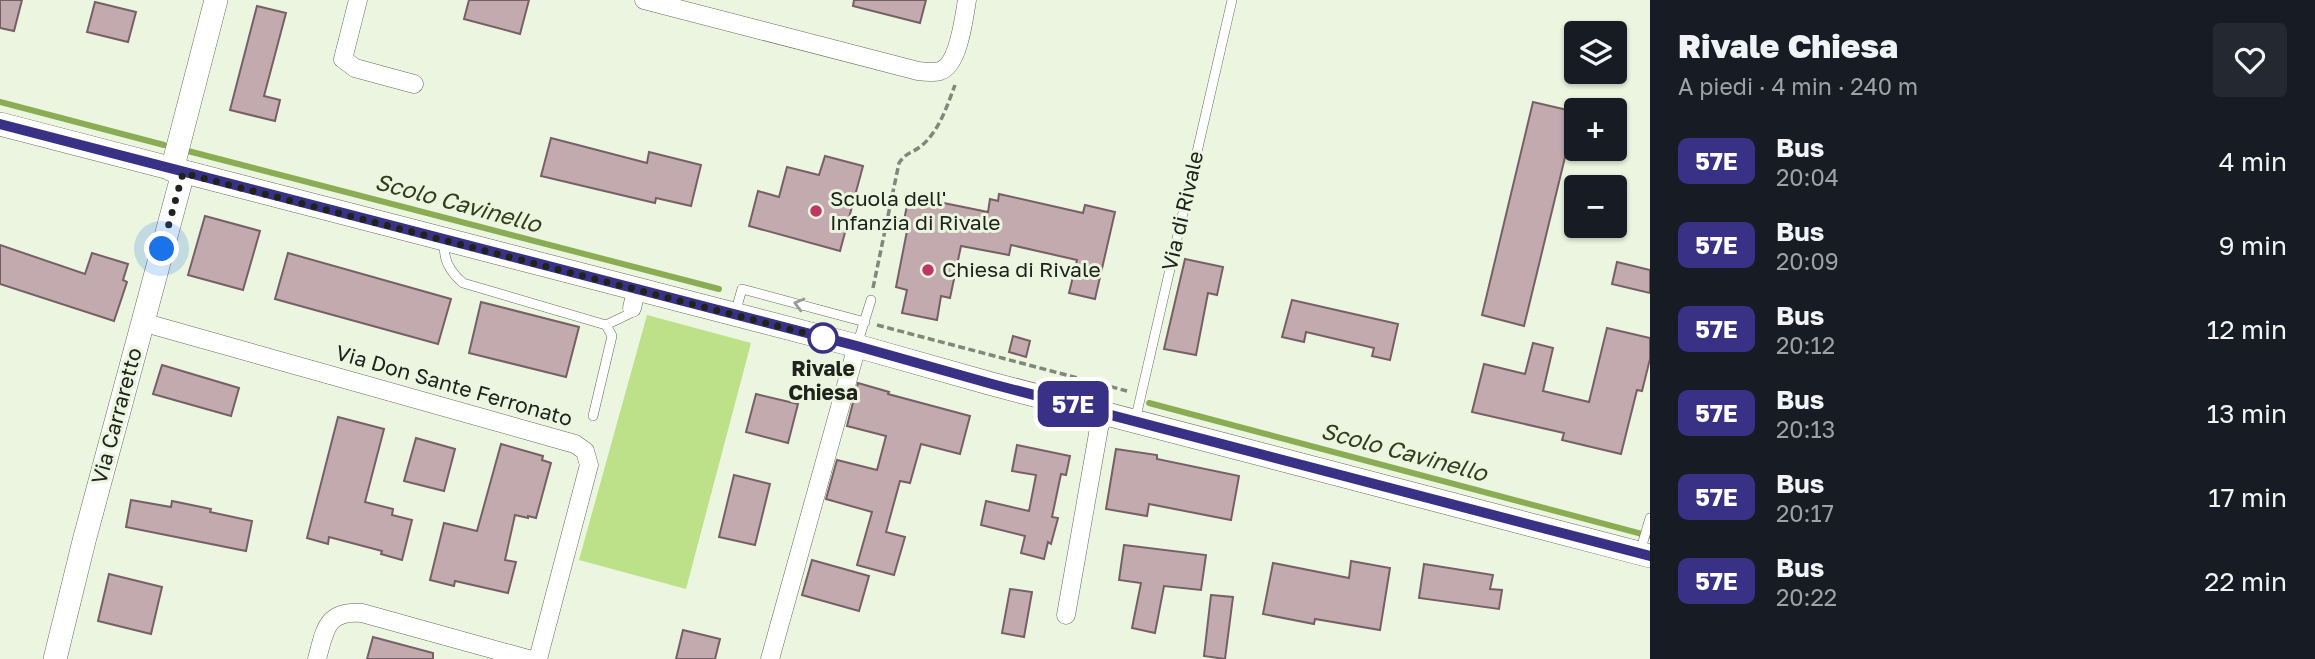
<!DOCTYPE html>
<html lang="it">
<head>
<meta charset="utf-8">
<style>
	body { margin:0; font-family:"Golos Text",sans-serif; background:#242831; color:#f1f3f6; height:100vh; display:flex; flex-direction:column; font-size:26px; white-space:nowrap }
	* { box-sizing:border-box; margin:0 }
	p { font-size:23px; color:#9ea1a6 }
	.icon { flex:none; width:38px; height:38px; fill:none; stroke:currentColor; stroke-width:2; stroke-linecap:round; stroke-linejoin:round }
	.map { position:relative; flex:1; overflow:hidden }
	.details { display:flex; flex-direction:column; background:#171b24; width:665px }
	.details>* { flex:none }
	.badge { padding:0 14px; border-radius:10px; font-size:24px; line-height:46px }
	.controls { position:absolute; left:1564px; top:21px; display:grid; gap:14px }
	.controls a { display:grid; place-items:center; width:63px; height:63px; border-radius:7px; background:#171b24; box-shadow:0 2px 5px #0004; font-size:35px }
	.you { position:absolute; width:35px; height:35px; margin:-18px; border:5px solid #fff; border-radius:50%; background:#1a73e8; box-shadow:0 0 0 10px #1a73e833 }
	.map>.badge { position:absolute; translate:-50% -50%; box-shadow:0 0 0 4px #fff }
	.round { display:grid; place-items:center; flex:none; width:74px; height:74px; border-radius:7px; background:#242831 }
	.overview { display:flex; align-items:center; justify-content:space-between; height:119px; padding:0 28px }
	h1 { font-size:33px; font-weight:800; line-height:52px }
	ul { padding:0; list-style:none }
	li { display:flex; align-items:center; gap:21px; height:84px; padding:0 28px }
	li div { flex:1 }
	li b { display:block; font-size:26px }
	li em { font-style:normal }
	li .badge { min-width:77px; font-weight:700; text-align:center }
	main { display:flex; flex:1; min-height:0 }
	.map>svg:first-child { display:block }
	.green { fill:#bde188 }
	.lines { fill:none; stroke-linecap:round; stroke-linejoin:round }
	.stream { stroke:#8aad54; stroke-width:6 }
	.building { fill:#c3aaaf; stroke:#766065; stroke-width:2 }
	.service-casing { stroke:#646c5a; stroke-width:10 }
	.minor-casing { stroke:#646c5a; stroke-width:19 }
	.tertiary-casing { stroke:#646c5a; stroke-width:24 }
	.path { stroke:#81877a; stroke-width:3.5; stroke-dasharray:7 3.5; stroke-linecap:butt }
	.service { stroke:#fff; stroke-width:9 }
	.minor { stroke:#fff; stroke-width:18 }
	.tertiary { stroke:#fff; stroke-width:23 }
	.oneway { stroke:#9b9c99 }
	.line-casing { stroke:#fff; stroke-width:16 }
	.line { stroke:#393185; stroke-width:10 }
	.walk { stroke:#20231c; stroke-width:7; stroke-dasharray:0 12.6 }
	.poi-dot { fill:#c13466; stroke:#ebf5e0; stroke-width:2.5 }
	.stop-dot { fill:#fff; stroke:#393185; stroke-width:3.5 }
	.labels { text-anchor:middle; stroke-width:6; stroke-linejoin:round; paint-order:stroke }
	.poi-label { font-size:21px; fill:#20231c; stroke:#ebf5e0; text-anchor:start }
	.street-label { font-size:21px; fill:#20231c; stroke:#ebf5e0 }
	.stop-label { font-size:21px; font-weight:bold; fill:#20231c; stroke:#ebf5e0 }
	.water-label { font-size:23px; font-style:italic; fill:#303e19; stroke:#ebf5e0 }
</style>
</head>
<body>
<main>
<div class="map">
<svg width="1650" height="659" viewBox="0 0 1650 659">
	<rect width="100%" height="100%" fill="#ebf5e0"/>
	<!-- green -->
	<path class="green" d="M647 315 751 343 686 589 579 560Z"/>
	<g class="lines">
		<!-- stream -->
		<g class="stream">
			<path d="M0 102 164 145"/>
			<path d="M188 151 719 289"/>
			<path d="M1149 403 1650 536"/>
		</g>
	</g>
	<!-- building -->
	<g class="building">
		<path d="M0 0H22L14 31 0 28Z"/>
		<path d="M469 0H529L520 34 464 19Z"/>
		<path d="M854 0H926L920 23 853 6Z"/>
		<path d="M95 2 136 12 128 42 87 32Z"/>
		<path d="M257 6 286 13 264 96 280 100 275 121 230 110Z"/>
		<path d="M1533 102 1576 112 1524 326 1482 315Z"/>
		<path d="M551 138 647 163 649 152 701 165 691 206 656 198 655 203 541 176Z"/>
		<path d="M825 156 863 166 840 251 749 226 758 191 779 197 787 167 819 175Z"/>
		<path d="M999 194 1083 213 1085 205 1115 212 1095 299 1069 293 1077 260 1011 245 1009 255 961 246 950 298 941 296 937 320 902 313 907 290 896 287 907 231 902 230 909 196 988 212 990 199 998 201Z"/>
		<path d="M205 216 260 231 243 290 188 275Z"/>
		<path d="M0 245 85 274 92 253 128 264 123 280 127 282 114 321 0 284Z"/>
		<path d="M288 253 451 299 438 344 275 299Z"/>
		<path d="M1185 259 1223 267 1217 295 1208 293 1196 355 1164 349Z"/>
		<path d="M1617 262 1650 270V293L1612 284Z"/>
		<path d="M1292 300 1398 324 1390 360 1372 356 1374 348 1306 332 1304 342 1282 337Z"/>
		<path d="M481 302 579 327 566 377 469 353Z"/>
		<path d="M1607 328 1650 338V359L1642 391 1637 390 1621 454 1562 440 1564 433 1472 412 1484 364 1525 374 1533 343 1553 348 1543 391 1589 402Z"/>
		<path d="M1013 336 1030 341 1026 357 1009 352Z"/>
		<path d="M162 365 239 388 231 416 153 394Z"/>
		<path d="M858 383 889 392 888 394 970 416 960 454 921 444 910 483 900 481 886 532 905 537 894 575 857 565 872 512 826 499 837 460 877 470 886 436 847 426Z"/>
		<path d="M756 394 798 404 788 443 746 432Z"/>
		<path d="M338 417 384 429 365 502 393 509 392 515 412 520 402 560 381 554 382 551 329 537 328 544 307 538Z"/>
		<path d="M416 438 455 449 444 491 404 481Z"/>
		<path d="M501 444 543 456 542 460 551 463 536 518 528 516V518L515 515 505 560 516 562 508 593 455 581 454 586 430 580 444 523 477 531Z"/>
		<path d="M1017 445 1070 456 1066 475 1061 474 1052 517 1058 518 1051 544 1048 542 1044 559 1021 553 1025 536 981 525 986 501 1029 511 1036 475 1012 471Z"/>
		<path d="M1116 449 1157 455V459L1239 476 1231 520 1149 504 1147 516 1106 509Z"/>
		<path d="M734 475 770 484 755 545 719 537Z"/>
		<path d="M131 500 171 507 172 501 211 509 210 512 252 521 246 551 126 527Z"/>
		<path d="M1124 545 1206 555 1201 590 1164 586 1155 633 1132 628 1141 583 1119 580Z"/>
		<path d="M812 560 869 576 859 611 802 595Z"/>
		<path d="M1351 561 1390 568 1380 630 1315 619 1314 624 1263 614 1273 563 1349 578Z"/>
		<path d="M1424 564 1493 575 1490 589 1502 590 1499 609 1419 598Z"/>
		<path d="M109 574 162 587 151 634 98 621Z"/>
		<path d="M1010 589 1032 592 1024 637 1002 633Z"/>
		<path d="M1211 595 1233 597 1225 659 1204 656Z"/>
		<path d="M683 630 720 639 715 659H676Z"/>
		<path d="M373 637 433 653V659H367Z"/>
	</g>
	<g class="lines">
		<defs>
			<g id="service">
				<path d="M445 241C442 258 450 272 463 283L606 325 629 314 632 308"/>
				<path d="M735 313 742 289 865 322"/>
				<path d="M857 345 871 300"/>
				<path d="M593 416 612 336 606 325"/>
				<path d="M1135 421 1232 0"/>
				<path d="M1640 552 1650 518"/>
			</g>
			<g id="minor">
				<path d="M358 0 343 59 355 68 414 84"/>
				<path d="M644 0 918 71C925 72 933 73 940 71 959 65 964 17 967 0"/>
				<path d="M632 308 636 291"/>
				<path d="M142 322 575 444 585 451 589 465 538 659"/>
				<path d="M1066 615 1099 428 1104 413"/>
				<path d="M317 659C325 630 326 610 362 613L528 659"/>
				<path d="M770 659 857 346"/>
			</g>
			<g id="tertiary">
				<path d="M0 124 857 346 992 384 1650 556"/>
				<path d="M172 170 216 0"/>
				<path d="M55 659 84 541 183 173"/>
			</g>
		</defs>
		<!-- service casing -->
		<use href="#service" class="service-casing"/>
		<!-- minor casing -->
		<use href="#minor" class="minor-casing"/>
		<!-- tertiary casing -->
		<use href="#tertiary" class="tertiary-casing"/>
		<!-- path -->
		<g class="path">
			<path d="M873 288 899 163C907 152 910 154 920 147 939 132 947 106 955 85"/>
			<path d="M877 325 1127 391"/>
		</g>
		<!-- service -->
		<use href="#service" class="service"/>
		<!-- minor -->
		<use href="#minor" class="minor"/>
		<!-- tertiary -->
		<use href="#tertiary" class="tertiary"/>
	</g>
	<!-- one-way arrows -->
	<defs><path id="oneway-chevron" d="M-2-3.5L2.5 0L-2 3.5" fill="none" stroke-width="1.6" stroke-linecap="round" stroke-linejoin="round" transform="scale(1.75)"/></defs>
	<use class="oneway" href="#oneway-chevron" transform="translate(799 304) rotate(-165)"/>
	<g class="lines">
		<defs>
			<path id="line" d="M0 124 857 346 992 384 1650 556"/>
		</defs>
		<!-- line casing -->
		<use href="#line" class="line-casing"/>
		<!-- line -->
		<use href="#line" class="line"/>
		<!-- walk -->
		<path class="walk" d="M162 249 183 173 832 340 823 338"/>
	</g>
	<!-- markers -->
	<g class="poi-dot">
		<circle cx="816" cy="211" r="7"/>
		<circle cx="928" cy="270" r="7"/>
	</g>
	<circle class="stop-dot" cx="823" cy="338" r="14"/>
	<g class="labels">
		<!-- poi labels -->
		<g class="poi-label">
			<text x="830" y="206">Scuola dell'<tspan x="830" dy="24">Infanzia di Rivale</tspan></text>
			<text x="942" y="277">Chiesa di Rivale</text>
		</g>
		<!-- street labels -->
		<g class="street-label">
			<text transform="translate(1183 211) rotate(-77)" y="7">Via di Rivale</text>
			<text transform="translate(454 386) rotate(16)" y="7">Via Don Sante Ferronato</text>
			<text transform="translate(117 416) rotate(-75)" y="7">Via Carraretto</text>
		</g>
		<!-- stop labels -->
		<g class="stop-label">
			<text x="823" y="376">Rivale<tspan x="823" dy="24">Chiesa</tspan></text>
		</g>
		<!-- water labels -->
		<g class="water-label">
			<text transform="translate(458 203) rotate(15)" y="8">Scolo Cavinello</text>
			<text transform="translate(1404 452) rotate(15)" y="8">Scolo Cavinello</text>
		</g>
	</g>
</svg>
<div class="controls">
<a><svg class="icon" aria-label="layers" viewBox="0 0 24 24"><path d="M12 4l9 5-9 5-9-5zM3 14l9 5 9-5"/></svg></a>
<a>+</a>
<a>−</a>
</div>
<div class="you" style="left:162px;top:249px"></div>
<b class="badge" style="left:1073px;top:404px;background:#393185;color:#fff">57E</b>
</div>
<section class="details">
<div class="overview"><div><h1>Rivale Chiesa</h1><p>A piedi · 4 min · 240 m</p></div><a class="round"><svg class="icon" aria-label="heart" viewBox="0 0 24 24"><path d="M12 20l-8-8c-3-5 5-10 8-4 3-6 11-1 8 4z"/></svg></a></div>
<ul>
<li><span class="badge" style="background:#393185;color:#fff">57E</span><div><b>Bus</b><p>20:04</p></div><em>4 min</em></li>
<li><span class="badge" style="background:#393185;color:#fff">57E</span><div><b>Bus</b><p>20:09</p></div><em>9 min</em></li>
<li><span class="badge" style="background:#393185;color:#fff">57E</span><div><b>Bus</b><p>20:12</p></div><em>12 min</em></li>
<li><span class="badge" style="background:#393185;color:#fff">57E</span><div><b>Bus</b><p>20:13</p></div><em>13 min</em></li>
<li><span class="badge" style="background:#393185;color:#fff">57E</span><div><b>Bus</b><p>20:17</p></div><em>17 min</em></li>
<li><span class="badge" style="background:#393185;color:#fff">57E</span><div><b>Bus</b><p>20:22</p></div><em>22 min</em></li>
</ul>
</section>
</main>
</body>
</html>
